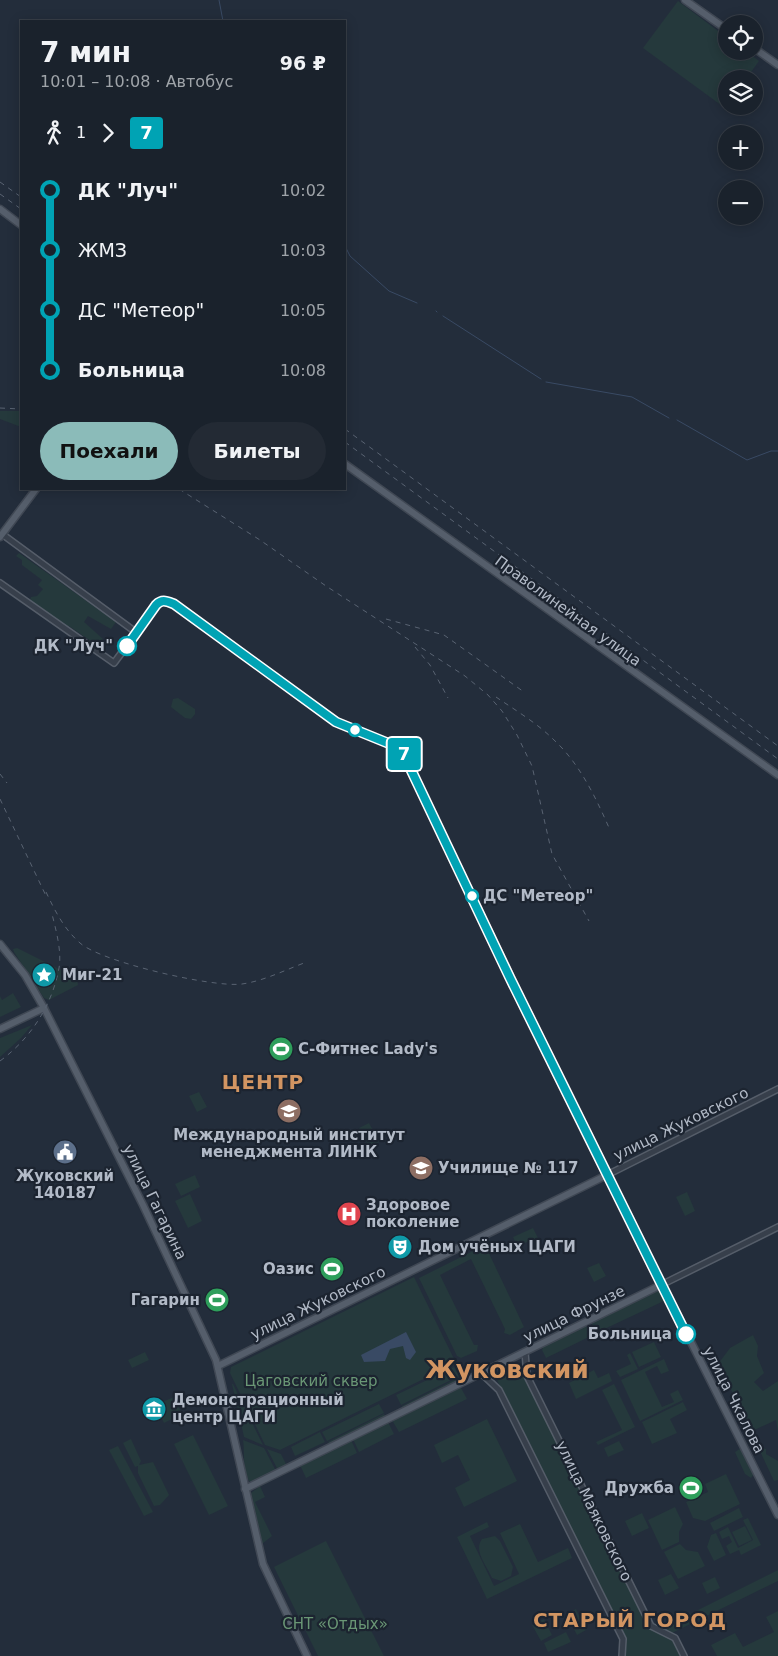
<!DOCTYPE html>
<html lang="ru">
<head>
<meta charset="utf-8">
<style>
	body { margin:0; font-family:"DejaVu Sans",sans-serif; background:#232a34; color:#f1f3f6; height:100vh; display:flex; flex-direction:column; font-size:19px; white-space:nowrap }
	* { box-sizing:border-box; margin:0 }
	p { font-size:16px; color:#9fa4a9 }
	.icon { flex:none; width:28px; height:28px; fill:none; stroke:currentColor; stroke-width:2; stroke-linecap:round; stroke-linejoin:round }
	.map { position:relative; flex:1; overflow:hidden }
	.details { position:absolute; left:20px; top:20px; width:326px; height:470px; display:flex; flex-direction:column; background:#1a222c; border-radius:0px; box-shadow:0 2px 12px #0003,0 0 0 1px #383f48 }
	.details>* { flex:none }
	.badge { padding:0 10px; border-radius:4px; font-size:18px; line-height:32px }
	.tools { position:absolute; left:718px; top:15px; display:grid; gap:10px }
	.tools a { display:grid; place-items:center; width:45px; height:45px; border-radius:50%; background:#1a222c; box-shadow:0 2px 12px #0003,0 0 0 1px #383f48; font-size:25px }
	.map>.badge { position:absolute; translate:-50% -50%; box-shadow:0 0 0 2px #fff }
	.legs { display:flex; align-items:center; gap:8px; height:55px; padding:0 20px; font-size:16px }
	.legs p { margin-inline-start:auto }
	.overview { display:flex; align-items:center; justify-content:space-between; height:85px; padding:0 20px }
	h1 { font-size:28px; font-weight:700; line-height:38px }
	.action { display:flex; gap:10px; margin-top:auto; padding:10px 20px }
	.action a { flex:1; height:58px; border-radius:30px; background:#8bbbb9; color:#111; font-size:20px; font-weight:700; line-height:58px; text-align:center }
	.action a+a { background:#232a34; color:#f1f3f6 }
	ul { padding:0 20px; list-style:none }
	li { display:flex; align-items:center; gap:18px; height:60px; font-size:19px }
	li i { display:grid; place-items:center; width:8px; height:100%; margin:0 6px; background:currentColor }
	li i::after { content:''; width:12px; height:12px; margin:-6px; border:4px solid; border-radius:50%; background:#1a222c }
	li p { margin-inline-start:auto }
	li:first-child i { background:linear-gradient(#0000 50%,currentColor 0) }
	li:last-child i { background:linear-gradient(currentColor 50%,#0000 0) }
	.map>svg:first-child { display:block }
	.green { fill:#25393c }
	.water { fill:#394a64 }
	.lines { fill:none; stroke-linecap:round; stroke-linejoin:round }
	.stream { stroke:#394a64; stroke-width:1 }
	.minor-casing { stroke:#555d69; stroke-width:8 }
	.major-casing { stroke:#404854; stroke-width:9 }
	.minor { stroke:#373f4b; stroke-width:5 }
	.major { stroke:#555e6b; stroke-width:6 }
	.rail { stroke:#596372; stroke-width:1; stroke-dasharray:5 5; stroke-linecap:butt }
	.line-1-casing { stroke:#fff; stroke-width:11 }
	.line-1 { stroke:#00a3b4; stroke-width:8 }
	.stop-1-dot { fill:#fff; stroke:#00a3b4; stroke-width:2.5 }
	.labels { text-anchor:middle; stroke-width:4.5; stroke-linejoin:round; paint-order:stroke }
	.street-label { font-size:15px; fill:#b2bac7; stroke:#1c2430 }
	.stop-label { font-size:15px; font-weight:bold; fill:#b2bac7; stroke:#1c2430; text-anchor:end }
	.poi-label { font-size:15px; font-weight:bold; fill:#b2bac7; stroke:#1c2430; text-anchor:start }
	.park-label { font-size:15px; fill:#6a9775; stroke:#1c2430 }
	.district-label { font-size:20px; font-weight:bold; letter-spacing:1px; fill:#d29562; stroke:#1c2430 }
	.town-label { font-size:25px; font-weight:bold; fill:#d29562; stroke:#1c2430 }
</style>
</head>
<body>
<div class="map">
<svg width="778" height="1656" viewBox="0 0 778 1656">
	<rect width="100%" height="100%" fill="#232d3b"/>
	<!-- green -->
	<g class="green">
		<path d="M678 1 726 37V51H746L759 61 746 79H726L725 108 643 48Z"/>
		<path d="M0 411H21V427L0 419Z"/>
		<path d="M19 553 116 622 111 629 88 616 84 622 103 639 98 646 69 626 66 629 29 603 31 597 37 596 43 589 38 585 42 580 22 565V560L16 556Z"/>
		<path d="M178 698 195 709V714L191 719 185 718 171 707 173 699Z"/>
		<path d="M17 948 77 978 78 985 49 1000 44 998 14 952 13 949Z"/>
		<path d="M13 993 21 1007 0 1017V996L2 1000Z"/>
		<path d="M32 1025 21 1038 0 1057V1038Z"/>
		<path d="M199 1092 207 1107 197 1112 189 1096Z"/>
		<path d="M369 1123 379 1142 369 1147 359 1128Z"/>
		<path d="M195 1175 200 1187 181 1196 175 1184Z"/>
		<path d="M687 1192 695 1211 685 1216 676 1197Z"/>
		<path d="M190 1194 202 1221 188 1228 175 1201Z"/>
		<path d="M533 1228 538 1238 517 1246 513 1237Z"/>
		<path d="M485 1245 524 1327 510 1335 504 1333 505 1329 471 1259 440 1275 474 1345H478L477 1351 461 1358 457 1356 419 1278Z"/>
		<path d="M599 1263 606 1276 594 1282 587 1268Z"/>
		<path d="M414 1277 456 1363 280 1450 265 1445 230 1373 231 1367Z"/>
		<path d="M658 1291 662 1293 666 1300 596 1333 592 1325 593 1322Z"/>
		<path d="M583 1326 588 1327 593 1335 546 1358 542 1350 544 1345Z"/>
		<path d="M753 1335 758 1346 757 1356 764 1373 754 1382 763 1391 778 1381V1432L776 1420 752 1431 718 1364 730 1348Z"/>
		<path d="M654 1342 661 1357 639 1367 632 1352Z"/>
		<path d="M145 1352 149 1360 132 1368 128 1360Z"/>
		<path d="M630 1353 638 1369 620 1377 616 1371 631 1364 627 1355Z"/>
		<path d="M664 1359 669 1371 661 1374 657 1366 645 1372 662 1407 674 1402 670 1394 678 1390 683 1400 640 1421 621 1380Z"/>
		<path d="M454 1367 459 1376 401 1405 396 1395Z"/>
		<path d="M519 1367 648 1626 672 1640 680 1656H625L626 1637 496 1378Z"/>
		<path d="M594 1370 598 1378 609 1373 612 1381 576 1399 569 1383Z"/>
		<path d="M458 1378 460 1381 403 1409 402 1406Z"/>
		<path d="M232 1384H233L263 1445 244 1437Z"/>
		<path d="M614 1384 635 1427 598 1445 596 1442 622 1430 602 1390Z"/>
		<path d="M460 1386 467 1399 399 1432 392 1420Z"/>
		<path d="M174 1397 182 1414 164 1423 155 1405Z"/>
		<path d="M683 1402 687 1410 670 1419 677 1433 652 1444 642 1422Z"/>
		<path d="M379 1404 384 1413 327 1441 322 1432Z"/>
		<path d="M384 1414 386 1418 330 1445 328 1442Z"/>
		<path d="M487 1419 517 1481 464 1507 455 1488 470 1480 458 1455 442 1463 434 1445Z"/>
		<path d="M388 1422 394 1434 359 1452 353 1439Z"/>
		<path d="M320 1432 325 1442 295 1456 291 1447Z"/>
		<path d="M193 1435 228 1506 209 1515 174 1444Z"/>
		<path d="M131 1439 141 1461 139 1465 153 1462 169 1495 160 1505 154 1506 138 1473V1466L135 1467 123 1443Z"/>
		<path d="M243 1440 264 1448 276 1471 253 1483 249 1481C242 1468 245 1454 243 1440Z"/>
		<path d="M351 1440 357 1453 306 1478 300 1465Z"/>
		<path d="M619 1441 624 1450 608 1457 604 1448Z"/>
		<path d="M118 1446 153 1512 144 1516 109 1450Z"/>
		<path d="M758 1447 766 1449V1454L778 1461V1480L774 1481Z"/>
		<path d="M741 1448 754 1474 751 1478 745 1474 735 1452Z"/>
		<path d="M267 1449 281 1454 287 1466 278 1470Z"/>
		<path d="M726 1474 740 1504 705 1521 693 1518 686 1502 708 1492 705 1484Z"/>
		<path d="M260 1486 265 1497 255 1502 272 1536 262 1544 251 1493Z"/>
		<path d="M675 1507 683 1524 679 1532V1542L662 1550 648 1520Z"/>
		<path d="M739 1508 743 1517 714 1531 710 1523Z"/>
		<path d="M642 1513 649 1528 632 1536 625 1521Z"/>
		<path d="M748 1518 761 1545 741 1555 739 1550 730 1554 726 1546 732 1542 729 1536 722 1539 719 1532 728 1527 738 1548 753 1540 743 1520Z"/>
		<path d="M487 1522 489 1527 470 1536 494 1586 519 1574 500 1533 520 1524 538 1562 568 1548 572 1558 487 1599 457 1537Z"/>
		<path d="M745 1526 752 1540 739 1546 732 1532Z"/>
		<path d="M716 1533 726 1555 714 1561 707 1547 711 1535Z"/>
		<path d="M495 1536 500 1541 513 1567 511 1576 501 1581 492 1578C487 1566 473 1551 482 1539Z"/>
		<path d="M326 1541 384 1656H318L274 1567Z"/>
		<path d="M680 1544 686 1550 698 1552 705 1566 678 1579 664 1552Z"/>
		<path d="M778 1570V1581L672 1633 662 1628Z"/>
		<path d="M671 1574 679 1588 665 1595 658 1580Z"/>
		<path d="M715 1577 720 1588 707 1594 702 1583Z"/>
		<path d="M576 1609 586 1630 577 1635 566 1614Z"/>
		<path d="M778 1611V1656H717L711 1645 735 1633 743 1647 774 1632 766 1617Z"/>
		<path d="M544 1619 552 1635 541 1641 532 1625Z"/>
		<path d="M566 1632 571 1642 548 1652 544 1643Z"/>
	</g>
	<!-- water -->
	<path class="water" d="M406 1332 416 1352 410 1360 406 1358 403 1346 390 1349 385 1361 364 1362 361 1355Z"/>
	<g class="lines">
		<!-- stream -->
		<g class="stream">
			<path d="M219 0 223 21"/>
			<path d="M345 246 350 256 389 291 417 303"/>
			<path d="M436 311 437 312"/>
			<path d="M443 316 541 379"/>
			<path d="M546 382 632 397 669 418"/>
			<path d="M677 420 747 460 771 451H778"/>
		</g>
		<defs>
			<g id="minor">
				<path d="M2 534 137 633"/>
				<path d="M0 583 114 663 160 601 174 604 335 722 395 746 403 753 607 1175 778 1089"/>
				<path d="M663 1284 778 1227"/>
				<path d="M525 1352 527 1376 651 1626 675 1638 684 1656"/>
				<path d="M481 1373 499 1390 623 1639 622 1656"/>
			</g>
			<g id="major">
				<path d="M685 0 726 29"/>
				<path d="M754 48 778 65"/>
				<path d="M0 209 21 225"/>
				<path d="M345 464 778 775"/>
				<path d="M0 537 36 489"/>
				<path d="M0 944 25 975 44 1008 143 1205 216 1360 263 1564 307 1656"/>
				<path d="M0 1029 44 1008"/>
				<path d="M218 1366 607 1175 778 1515"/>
				<path d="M245 1489 663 1284"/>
			</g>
		</defs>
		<!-- minor casing -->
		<use href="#minor" class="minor-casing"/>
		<!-- major casing -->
		<use href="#major" class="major-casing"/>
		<!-- minor -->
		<use href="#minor" class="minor"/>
		<!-- major -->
		<use href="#major" class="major"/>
		<!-- rail -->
		<g class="rail">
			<path d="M0 182 21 197"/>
			<path d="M0 194 21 209"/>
			<path d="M0 408 21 409"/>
			<path d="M345 429 778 746"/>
			<path d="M345 442 778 759"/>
			<path d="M179 489 260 540 326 586 465 676 488 695 502 711 517 735 532 766 552 854 589 921"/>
			<path d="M386 619 444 635 524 692"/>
			<path d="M415 647 430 665 448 698"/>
			<path d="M496 697C515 710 537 723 554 740 580 764 596 798 610 830"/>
			<path d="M0 774 7 783"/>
			<path d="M0 799 47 898"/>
			<path d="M46 892C55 911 64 929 80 943 101 962 214 988 242 984 263 981 283 971 304 963"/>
			<path d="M0 1061C30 1039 52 1006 59 968 62 952 56 930 52 914"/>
		</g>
	</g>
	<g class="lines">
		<defs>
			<path id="line-1" d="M127 646 156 605C162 599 166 601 174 604L336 722 395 746 403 753 510 978 686 1334"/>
		</defs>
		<!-- line-1 casing -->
		<use href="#line-1" class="line-1-casing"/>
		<!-- line-1 -->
		<use href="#line-1" class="line-1"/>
	</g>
	<!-- icons -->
	<defs>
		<symbol id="sight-disc" viewBox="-11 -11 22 22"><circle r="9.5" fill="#0f9aa8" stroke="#1c2430"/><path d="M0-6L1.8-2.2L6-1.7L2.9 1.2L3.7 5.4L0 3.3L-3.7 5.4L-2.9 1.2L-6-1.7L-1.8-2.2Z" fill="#fff"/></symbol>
		<symbol id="stadium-disc" viewBox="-11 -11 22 22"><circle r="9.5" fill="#2e9e5b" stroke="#1c2430"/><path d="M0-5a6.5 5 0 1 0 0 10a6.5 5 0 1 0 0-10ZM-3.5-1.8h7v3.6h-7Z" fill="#fff"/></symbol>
		<symbol id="university-disc" viewBox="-11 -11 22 22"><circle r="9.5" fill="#8d6e63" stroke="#1c2430"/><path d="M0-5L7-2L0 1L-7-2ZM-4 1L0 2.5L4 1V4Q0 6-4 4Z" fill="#fff"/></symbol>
		<symbol id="civic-disc" viewBox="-11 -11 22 22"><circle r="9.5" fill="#5c6f8a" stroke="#1c2430"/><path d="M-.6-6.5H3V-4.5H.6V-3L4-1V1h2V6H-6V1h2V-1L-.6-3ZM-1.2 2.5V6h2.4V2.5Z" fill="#fff"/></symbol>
		<symbol id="hospital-disc" viewBox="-11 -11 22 22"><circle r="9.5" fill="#e0444e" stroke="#1c2430"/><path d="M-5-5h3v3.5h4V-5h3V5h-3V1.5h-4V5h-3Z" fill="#fff"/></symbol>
		<symbol id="theatre-disc" viewBox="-11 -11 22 22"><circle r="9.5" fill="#0f9aa8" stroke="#1c2430"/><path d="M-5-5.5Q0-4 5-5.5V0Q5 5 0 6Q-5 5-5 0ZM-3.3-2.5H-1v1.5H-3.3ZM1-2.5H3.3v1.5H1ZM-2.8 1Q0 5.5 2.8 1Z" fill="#fff"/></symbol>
		<symbol id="museum-disc" viewBox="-11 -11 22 22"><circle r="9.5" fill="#0f9aa8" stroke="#1c2430"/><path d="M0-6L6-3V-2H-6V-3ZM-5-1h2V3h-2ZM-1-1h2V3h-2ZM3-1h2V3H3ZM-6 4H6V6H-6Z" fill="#fff"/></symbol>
	</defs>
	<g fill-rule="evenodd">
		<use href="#sight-disc" x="30" y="961" width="28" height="28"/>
		<use href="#stadium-disc" x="267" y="1035" width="28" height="28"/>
		<use href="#university-disc" x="275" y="1097" width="28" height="28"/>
		<use href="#civic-disc" x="51" y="1138" width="28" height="28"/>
		<use href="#university-disc" x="407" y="1154" width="28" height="28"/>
		<use href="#hospital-disc" x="335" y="1200" width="28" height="28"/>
		<use href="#theatre-disc" x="386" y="1233" width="28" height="28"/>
		<use href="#stadium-disc" x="318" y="1255" width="28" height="28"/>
		<use href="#stadium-disc" x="203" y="1286" width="28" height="28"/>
		<use href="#museum-disc" x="140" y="1395" width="28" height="28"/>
		<use href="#stadium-disc" x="677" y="1474" width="28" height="28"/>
	</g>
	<!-- markers -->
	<g class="stop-1-dot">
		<circle cx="127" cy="646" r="9"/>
		<circle cx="355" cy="730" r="6"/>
		<circle cx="472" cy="896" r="6"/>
		<circle cx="686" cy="1334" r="9"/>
	</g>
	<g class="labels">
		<!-- street labels -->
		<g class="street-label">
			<text transform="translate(568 611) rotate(36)" y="5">Праволинейная улица</text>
			<text transform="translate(681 1124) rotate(-26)" y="5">улица Жуковского</text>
			<text transform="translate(155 1202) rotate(64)" y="5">улица Гагарина</text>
			<text transform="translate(318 1303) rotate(-26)" y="5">улица Жуковского</text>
			<text transform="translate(574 1314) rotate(-26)" y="5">улица Фрунзе</text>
			<text transform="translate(734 1400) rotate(63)" y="5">улица Чкалова</text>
			<text transform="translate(594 1511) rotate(64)" y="5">улица Маяковского</text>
		</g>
		<!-- stop labels -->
		<g class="stop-label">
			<text x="113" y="651">ДК "Луч"</text>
			<text x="483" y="901" text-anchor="start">ДС "Метеор"</text>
			<text x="672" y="1339">Больница</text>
		</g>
		<!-- poi labels -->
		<g class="poi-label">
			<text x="62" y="980">Миг-21</text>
			<text x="298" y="1054">С-Фитнес Lady's</text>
			<text x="289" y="1140" text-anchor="middle">Международный институт<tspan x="289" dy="17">менеджмента ЛИНК</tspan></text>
			<text x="438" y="1173">Училище № 117</text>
			<text x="65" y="1181" text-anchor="middle">Жуковский<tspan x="65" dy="17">140187</tspan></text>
			<text x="366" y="1210">Здоровое<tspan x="366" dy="17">поколение</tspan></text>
			<text x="418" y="1252">Дом учёных ЦАГИ</text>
			<text x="314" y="1274" text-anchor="end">Оазис</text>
			<text x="200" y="1305" text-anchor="end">Гагарин</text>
			<text x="172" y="1405">Демонстрационный<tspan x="172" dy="17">центр ЦАГИ</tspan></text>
			<text x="674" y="1493" text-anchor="end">Дружба</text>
		</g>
		<!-- park labels -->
		<g class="park-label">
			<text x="311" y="1386">Цаговский сквер</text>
			<text x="335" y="1629">СНТ «Отдых»</text>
		</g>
		<!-- district labels -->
		<g class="district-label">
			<text x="263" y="1089">ЦЕНТР</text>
			<text x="630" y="1627">СТАРЫЙ ГОРОД</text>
		</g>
		<!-- town labels -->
		<g class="town-label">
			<text x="507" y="1378">Жуковский</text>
		</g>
	</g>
</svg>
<div class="tools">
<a><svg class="icon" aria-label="locate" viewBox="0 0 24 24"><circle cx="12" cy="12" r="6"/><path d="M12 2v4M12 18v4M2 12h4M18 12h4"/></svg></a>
<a><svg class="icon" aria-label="layers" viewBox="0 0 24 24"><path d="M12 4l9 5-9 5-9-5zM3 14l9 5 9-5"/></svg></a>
<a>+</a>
<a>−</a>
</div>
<b class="badge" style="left:404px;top:754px;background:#00a3b4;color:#fff">7</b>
<section class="details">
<div class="overview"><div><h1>7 мин</h1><p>10:01 – 10:08 · Автобус</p></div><b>96 ₽</b></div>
<div class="legs"><svg class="icon" aria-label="walk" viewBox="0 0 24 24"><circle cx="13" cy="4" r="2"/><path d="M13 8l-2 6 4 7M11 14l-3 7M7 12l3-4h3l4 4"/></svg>1<svg class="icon" aria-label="forward" viewBox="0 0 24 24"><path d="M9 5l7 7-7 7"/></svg><b class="badge" style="background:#00a3b4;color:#fff">7</b></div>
<ul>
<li><i style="color:#00a3b4"></i><b>ДК &quot;Луч&quot;</b><p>10:02</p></li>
<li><i style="color:#00a3b4"></i><span>ЖМЗ</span><p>10:03</p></li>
<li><i style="color:#00a3b4"></i><span>ДС &quot;Метеор&quot;</span><p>10:05</p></li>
<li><i style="color:#00a3b4"></i><b>Больница</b><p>10:08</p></li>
</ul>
<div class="action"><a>Поехали</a><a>Билеты</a></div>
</section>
</div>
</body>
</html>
